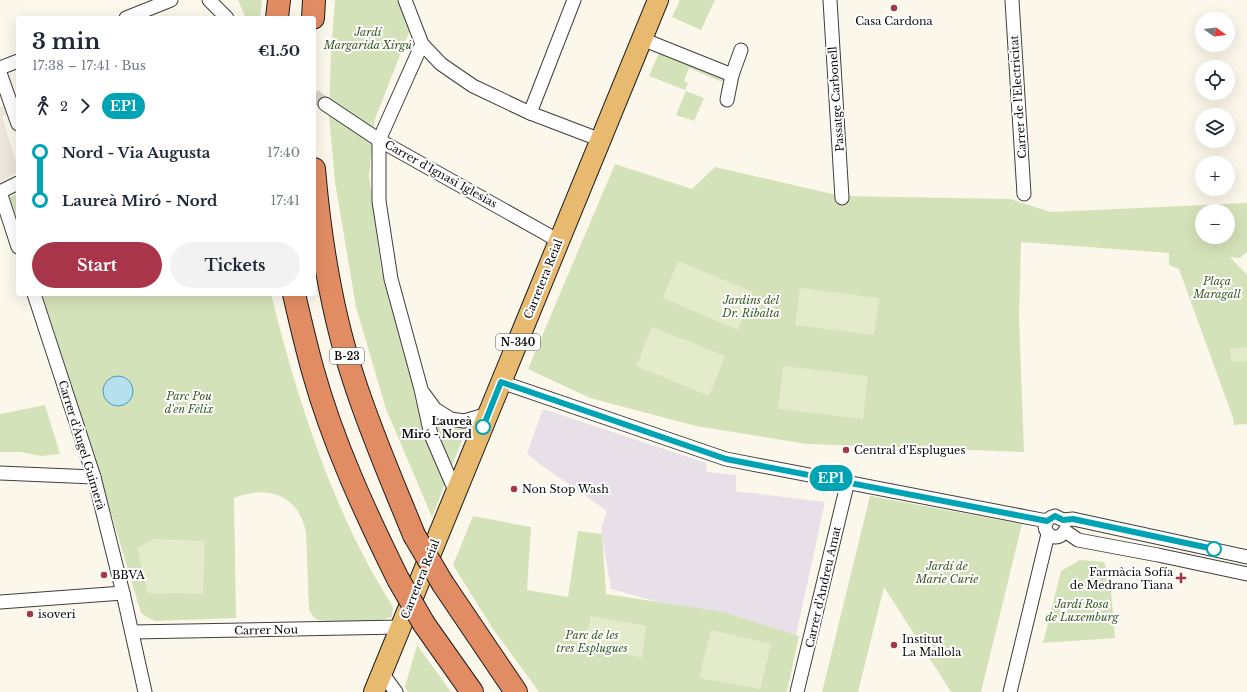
<!DOCTYPE html>
<html lang="en">
<head>
<meta charset="utf-8">
<style>
	body { margin:0; font-family:"Libre Baskerville",serif; background:#f2f2f3; color:#1f2937; height:100vh; display:flex; flex-direction:column; font-size:15px; white-space:nowrap }
	* { box-sizing:border-box; margin:0 }
	p { font-size:13px; color:#747a83 }
	.icon { flex:none; width:22px; height:22px; fill:none; stroke:currentColor; stroke-width:2; stroke-linecap:round; stroke-linejoin:round }
	.map { position:relative; flex:1; overflow:hidden }
	.sheet { position:absolute; left:16px; top:16px; width:300px; height:280px; display:flex; flex-direction:column; background:#fff; border-radius:4px; box-shadow:0 4px 16px #0002 }
	.sheet>* { flex:none }
	.badge { padding:0 8px; border-radius:13px; font-size:14px; line-height:26px }
	.needle { width:26px; rotate:104deg }
	.buttons { position:absolute; left:1195px; top:12px; display:grid; gap:8px }
	.buttons a { display:grid; place-items:center; width:40px; height:40px; border-radius:50%; background:#fff; box-shadow:0 4px 16px #0002; font-size:20px }
	.map>.badge { position:absolute; translate:-50% -50%; box-shadow:0 0 0 2px #fff }
	.legs { display:flex; align-items:center; gap:6px; height:44px; padding:0 16px; font-size:13px }
	.legs p { margin-inline-start:auto }
	.summary { display:flex; align-items:center; justify-content:space-between; height:68px; padding:0 16px }
	h1 { font-size:22px; font-weight:700; line-height:30px }
	.cta { display:flex; gap:8px; margin-top:auto; padding:8px 16px }
	.cta a { flex:1; height:46px; border-radius:24px; background:#a9354a; color:#fff; font-size:16px; font-weight:700; line-height:46px; text-align:center }
	.cta a+a { background:#f2f2f3; color:#1f2937 }
	ul { padding:0 16px; list-style:none }
	li { display:flex; align-items:center; gap:14px; height:48px; font-size:15px }
	li i { display:grid; place-items:center; width:6px; height:100%; margin:0 5px; background:currentColor }
	li i::after { content:''; width:10px; height:10px; margin:-5px; border:3px solid; border-radius:50%; background:#fff }
	li p { margin-inline-start:auto }
	li:first-child i { background:linear-gradient(#0000 50%,currentColor 0) }
	li:last-child i { background:linear-gradient(currentColor 50%,#0000 0) }
	.map>svg:first-child { display:block }
	.industrial { fill:#e7e0e9 }
	.green { fill:#d4e2b9; fill-rule:evenodd }
	.pitch { fill:#e4ebca }
	.plaza { fill:#ebe5dc }
	.water { fill:#b6e0ee; stroke:#469dbc }
	.lines { fill:none; stroke-linecap:round; stroke-linejoin:round }
	.street-tunnel { stroke:#d8d4c9; stroke-width:13; stroke-dasharray:13 6; stroke-linecap:butt }
	.street-casing { stroke:#3e3e3e; stroke-width:15 }
	.primary-casing { stroke:#1c1c1c; stroke-width:22 }
	.highway-casing { stroke:#1c1c1c; stroke-width:24 }
	.street { stroke:#fff; stroke-width:13 }
	.primary { stroke:#e7ba70; stroke-width:20 }
	.highway { stroke:#e28c63; stroke-width:22 }
	.highway-bridge-casing { stroke:#1c1c1c; stroke-width:24; stroke-linecap:butt }
	.highway-bridge { stroke:#e28c63; stroke-width:22 }
	.line-1-casing { stroke:#fff; stroke-width:9 }
	.line-1 { stroke:#00a3b4; stroke-width:6 }
	.poi-dot { fill:#a9354a; stroke:#fff; stroke-width:1.5 }
	.stop-1-dot { fill:#fff; stroke:#00a3b4; stroke-width:2 }
	.labels { text-anchor:middle; stroke-width:4; stroke-linejoin:round; paint-order:stroke }
	.shield { fill:#fff; stroke:#545454; stroke-width:1 }
	.shield-label { font-size:10px; font-weight:bold; fill:#0b0b0b }
	.poi-label { font-size:11px; fill:#0b0b0b; stroke:#fff; text-anchor:start }
	.park-label { font-size:11px; font-style:italic; fill:#365a24; stroke:#fff }
	.street-label { font-size:11px; fill:#0b0b0b; stroke:#fff }
	.stop-label { font-size:11px; font-weight:bold; fill:#0b0b0b; stroke:#fff; text-anchor:end }
</style>
</head>
<body>
<div class="map">
<svg width="1247" height="692" viewBox="0 0 1247 692">
	<rect width="100%" height="100%" fill="#fcf7eb"/>
	<!-- industrial -->
	<path class="industrial" d="M543 409 706 463 707 472 736 475V492L753 493 825 502 795 640 611 589 601 529 607 511 534 460 527 453Z"/>
	<!-- green -->
	<g class="green">
		<path d="M238 0H262L260 18H246Z"/>
		<path d="M335 0H397L410 30 375 119 369 175 381 268 410 376 417 392 467 427 432 517 386 409 356 307 335 182 329 116 331 50Z"/>
		<path d="M680 0H715L701 30 672 17Z"/>
		<path d="M659 53 724 79 722 82 689 68 684 81 688 83 685 90 649 76Z"/>
		<path d="M686 91 704 98 694 121 676 115Z"/>
		<path d="M615 164 692 189 715 167 841 196 1010 199 1051 212 1247 203V252L1240 258 1230 257 1247 275V424L1234 425 1233 418 1179 269 1169 265V253L1021 242 1019 317 1024 452 807 444 696 426 590 398 528 369ZM1202 211H1228V237H1202Z"/>
		<path d="M18 194V221L10 197Z"/>
		<path d="M42 294H271C292 379 318 463 356 541 367 564 380 586 393 607L392 617 381 620 355 623 318 620 313 616 309 610 306 532C298 494 268 485 234 498L236 618 156 621 148 618 141 613 93 453Z"/>
		<path d="M45 405 60 454 41 456 20 452H0V414Z"/>
		<path d="M870 496 1022 524 981 692H951L884 587 858 692H822Z"/>
		<path d="M473 516 531 527 527 590 568 597 578 531 602 534 606 594 723 612 799 636 787 692H539L493 629 453 565Z"/>
		<path d="M1080 560 1104 562 1110 579 1115 638 1043 643 1061 571Z"/>
		<path d="M417 645 451 692H408L405 687Z"/>
	</g>
	<!-- pitch -->
	<g class="pitch">
		<path d="M678 261 753 292 738 330 663 298Z"/>
		<path d="M800 288 879 298 874 335 795 325Z"/>
		<path d="M652 327 725 356 709 396 636 366Z"/>
		<path d="M1247 347V361L1231 362 1230 349Z"/>
		<path d="M783 366 868 376 863 419 778 409Z"/>
		<path d="M154 539 205 541 203 594 148 593 137 548Z"/>
		<path d="M591 616 646 626 642 658 584 643Z"/>
		<path d="M711 630 771 644 760 689 699 678Z"/>
	</g>
	<!-- plaza -->
	<path class="plaza" d="M11 104 18 128V138L11 114 2 116 18 170 16 173 0 182V105L1 107Z"/>
	<!-- water -->
	<circle class="water" cx="118" cy="391" r="15"/>
	<g class="lines">
		<!-- street-tunnel -->
		<path class="street-tunnel" d="M314 95 325 104"/>
		<defs>
			<g id="street">
				<path d="M209 0 227 18"/>
				<path d="M405 0 422 44 441 64 473 86 530 113 601 140"/>
				<path d="M830 0 842 198"/>
				<path d="M1012 0 1024 194"/>
				<path d="M126 18 171 0"/>
				<path d="M642 39 732 75"/>
				<path d="M422 44 379 140V201L391 279 421 389 431 435 456 493"/>
				<path d="M0 68 18 61"/>
				<path d="M0 73 18 124"/>
				<path d="M727 100 732 75 741 50"/>
				<path d="M325 104 379 140 559 241"/>
				<path d="M530 113 574 0"/>
				<path d="M0 192 18 247"/>
				<path d="M0 192 18 183"/>
				<path d="M34 294 94 477 123 593 145 692"/>
				<path d="M501 382 726 459 1047 521"/>
				<path d="M424 394 435 409 451 419 464 421 488 414"/>
				<path d="M0 473 94 477"/>
				<path d="M1065 531C1053 549 1033 522 1055 516L1063 520 1073 519 1247 557"/>
				<path d="M1065 531 1078 540 1158 555 1247 574"/>
				<path d="M0 602 123 593"/>
				<path d="M132 632 401 627"/>
				<path d="M382 673 396 692"/>
				<path d="M797 692 848 481"/>
				<path d="M1010 692 1048 534"/>
			</g>
			<path id="primary" d="M374 692 658 0"/>
			<g id="highway">
				<path d="M277 18 279 0"/>
				<path d="M313 18 314 0"/>
				<path d="M314 169C320 239 331 310 353 377 370 431 393 483 414 535"/>
				<path d="M294 294C300 320 306 346 313 371 333 443 365 512 398 579"/>
				<path d="M443 584 516 692"/>
				<path d="M424 624 472 692"/>
			</g>
		</defs>
		<!-- street casing -->
		<use href="#street" class="street-casing"/>
		<!-- primary casing -->
		<use href="#primary" class="primary-casing"/>
		<!-- highway casing -->
		<use href="#highway" class="highway-casing"/>
		<!-- street -->
		<use href="#street" class="street"/>
		<!-- primary -->
		<use href="#primary" class="primary"/>
		<!-- highway -->
		<use href="#highway" class="highway"/>
		<defs>
			<g id="highway-bridge">
				<path d="M414 535 443 584"/>
				<path d="M398 579 424 624"/>
			</g>
		</defs>
		<!-- highway-bridge casing -->
		<use href="#highway-bridge" class="highway-bridge-casing"/>
		<!-- highway-bridge -->
		<use href="#highway-bridge" class="highway-bridge"/>
	</g>
	<g class="lines">
		<defs>
			<path id="line-1" d="M483 427 501 382 726 459 1047 521 1055 516 1063 520 1073 519 1214 549"/>
		</defs>
		<!-- line-1 casing -->
		<use href="#line-1" class="line-1-casing"/>
		<!-- line-1 -->
		<use href="#line-1" class="line-1"/>
	</g>
	<!-- markers -->
	<g class="poi-dot">
		<circle cx="894" cy="8" r="4"/>
		<circle cx="846" cy="450" r="4"/>
		<circle cx="514" cy="489" r="4"/>
		<circle cx="104" cy="575" r="4"/>
		<path d="M1179 572h4v4h4v4h-4v4h-4v-4h-4v-4h4z"/>
		<circle cx="30" cy="614" r="4"/>
		<circle cx="894" cy="645" r="4"/>
	</g>
	<g class="stop-1-dot">
		<circle cx="483" cy="427" r="7"/>
		<circle cx="1214" cy="549" r="7"/>
	</g>
	<g class="labels">
		<!-- shield labels -->
		<g class="shield">
			<rect x="496" y="334" width="44" height="16" rx="3"/>
			<rect x="330" y="348" width="34" height="16" rx="3"/>
		</g>
		<g class="shield-label">
			<text x="518" y="346">N-340</text>
			<text x="347" y="360">B-23</text>
		</g>
		<!-- poi labels -->
		<g class="poi-label">
			<text x="894" y="25" text-anchor="middle">Casa Cardona</text>
			<text x="854" y="454">Central d'Esplugues</text>
			<text x="522" y="493">Non Stop Wash</text>
			<text x="1173" y="576" text-anchor="end">Farmàcia Sofía<tspan x="1173" dy="13">de Medrano Tiana</tspan></text>
			<text x="112" y="579">BBVA</text>
			<text x="38" y="618">isoveri</text>
			<text x="902" y="643">Institut<tspan x="902" dy="13">La Mallola</tspan></text>
		</g>
		<!-- park labels -->
		<g class="park-label">
			<text x="368" y="36">Jardí<tspan x="368" dy="13">Margarida Xirgú</tspan></text>
			<text x="1217" y="285">Plaça<tspan x="1217" dy="13">Maragall</tspan></text>
			<text x="751" y="304">Jardins del<tspan x="751" dy="13">Dr. Ribalta</tspan></text>
			<text x="189" y="400">Parc Pou<tspan x="189" dy="13">d'en Fèlix</tspan></text>
			<text x="947" y="570">Jardí de<tspan x="947" dy="13">Marie Curie</tspan></text>
			<text x="1082" y="608">Jardí Rosa<tspan x="1082" dy="13">de Luxemburg</tspan></text>
			<text x="592" y="639">Parc de les<tspan x="592" dy="13">tres Esplugues</tspan></text>
		</g>
		<!-- street labels -->
		<g class="street-label">
			<text transform="translate(1018 97) rotate(-94)" y="4">Carrer de l'Electricitat</text>
			<text transform="translate(836 99) rotate(-94)" y="4">Passatge Carbonell</text>
			<text transform="translate(441 174) rotate(29)" y="4">Carrer d'Ignasi Iglesias</text>
			<text transform="translate(543 279) rotate(-68)" y="4">Carretera Reial</text>
			<text transform="translate(82 445) rotate(73)" y="4">Carrer d'Àngel Guimerà</text>
			<text transform="translate(420 579) rotate(-68)" y="4">Carretera Reial</text>
			<text transform="translate(823 587) rotate(-77)" y="4">Carrer d'Andreu Amat</text>
			<text transform="translate(266 630) rotate(-1)" y="4">Carrer Nou</text>
		</g>
		<!-- stop labels -->
		<g class="stop-label">
			<text x="472" y="425">Laureà<tspan x="472" dy="13">Miró - Nord</tspan></text>
		</g>
	</g>
</svg>
<div class="buttons">
<a><svg class="needle" viewBox="-14 -14 28 28"><path d="M0-13l5 13h-10z" fill="#e53935"/><path d="M0 13l5-13h-10z" fill="#747a83"/></svg></a>
<a><svg class="icon" aria-label="locate" viewBox="0 0 24 24"><circle cx="12" cy="12" r="6"/><path d="M12 2v4M12 18v4M2 12h4M18 12h4"/></svg></a>
<a><svg class="icon" aria-label="layers" viewBox="0 0 24 24"><path d="M12 4l9 5-9 5-9-5zM3 14l9 5 9-5"/></svg></a>
<a>+</a>
<a>−</a>
</div>
<b class="badge" style="left:831px;top:478px;background:#00a3b4;color:#fff">EP1</b>
<section class="sheet">
<div class="summary"><div><h1>3 min</h1><p>17:38 – 17:41 · Bus</p></div><b>€1.50</b></div>
<div class="legs"><svg class="icon" aria-label="walk" viewBox="0 0 24 24"><circle cx="13" cy="4" r="2"/><path d="M13 8l-2 6 4 7M11 14l-3 7M7 12l3-4h3l4 4"/></svg>2<svg class="icon" aria-label="forward" viewBox="0 0 24 24"><path d="M9 5l7 7-7 7"/></svg><b class="badge" style="background:#00a3b4;color:#fff">EP1</b></div>
<ul>
<li><i style="color:#00a3b4"></i><b>Nord - Via Augusta</b><p>17:40</p></li>
<li><i style="color:#00a3b4"></i><b>Laureà Miró - Nord</b><p>17:41</p></li>
</ul>
<div class="cta"><a>Start</a><a>Tickets</a></div>
</section>
</div>
</body>
</html>
